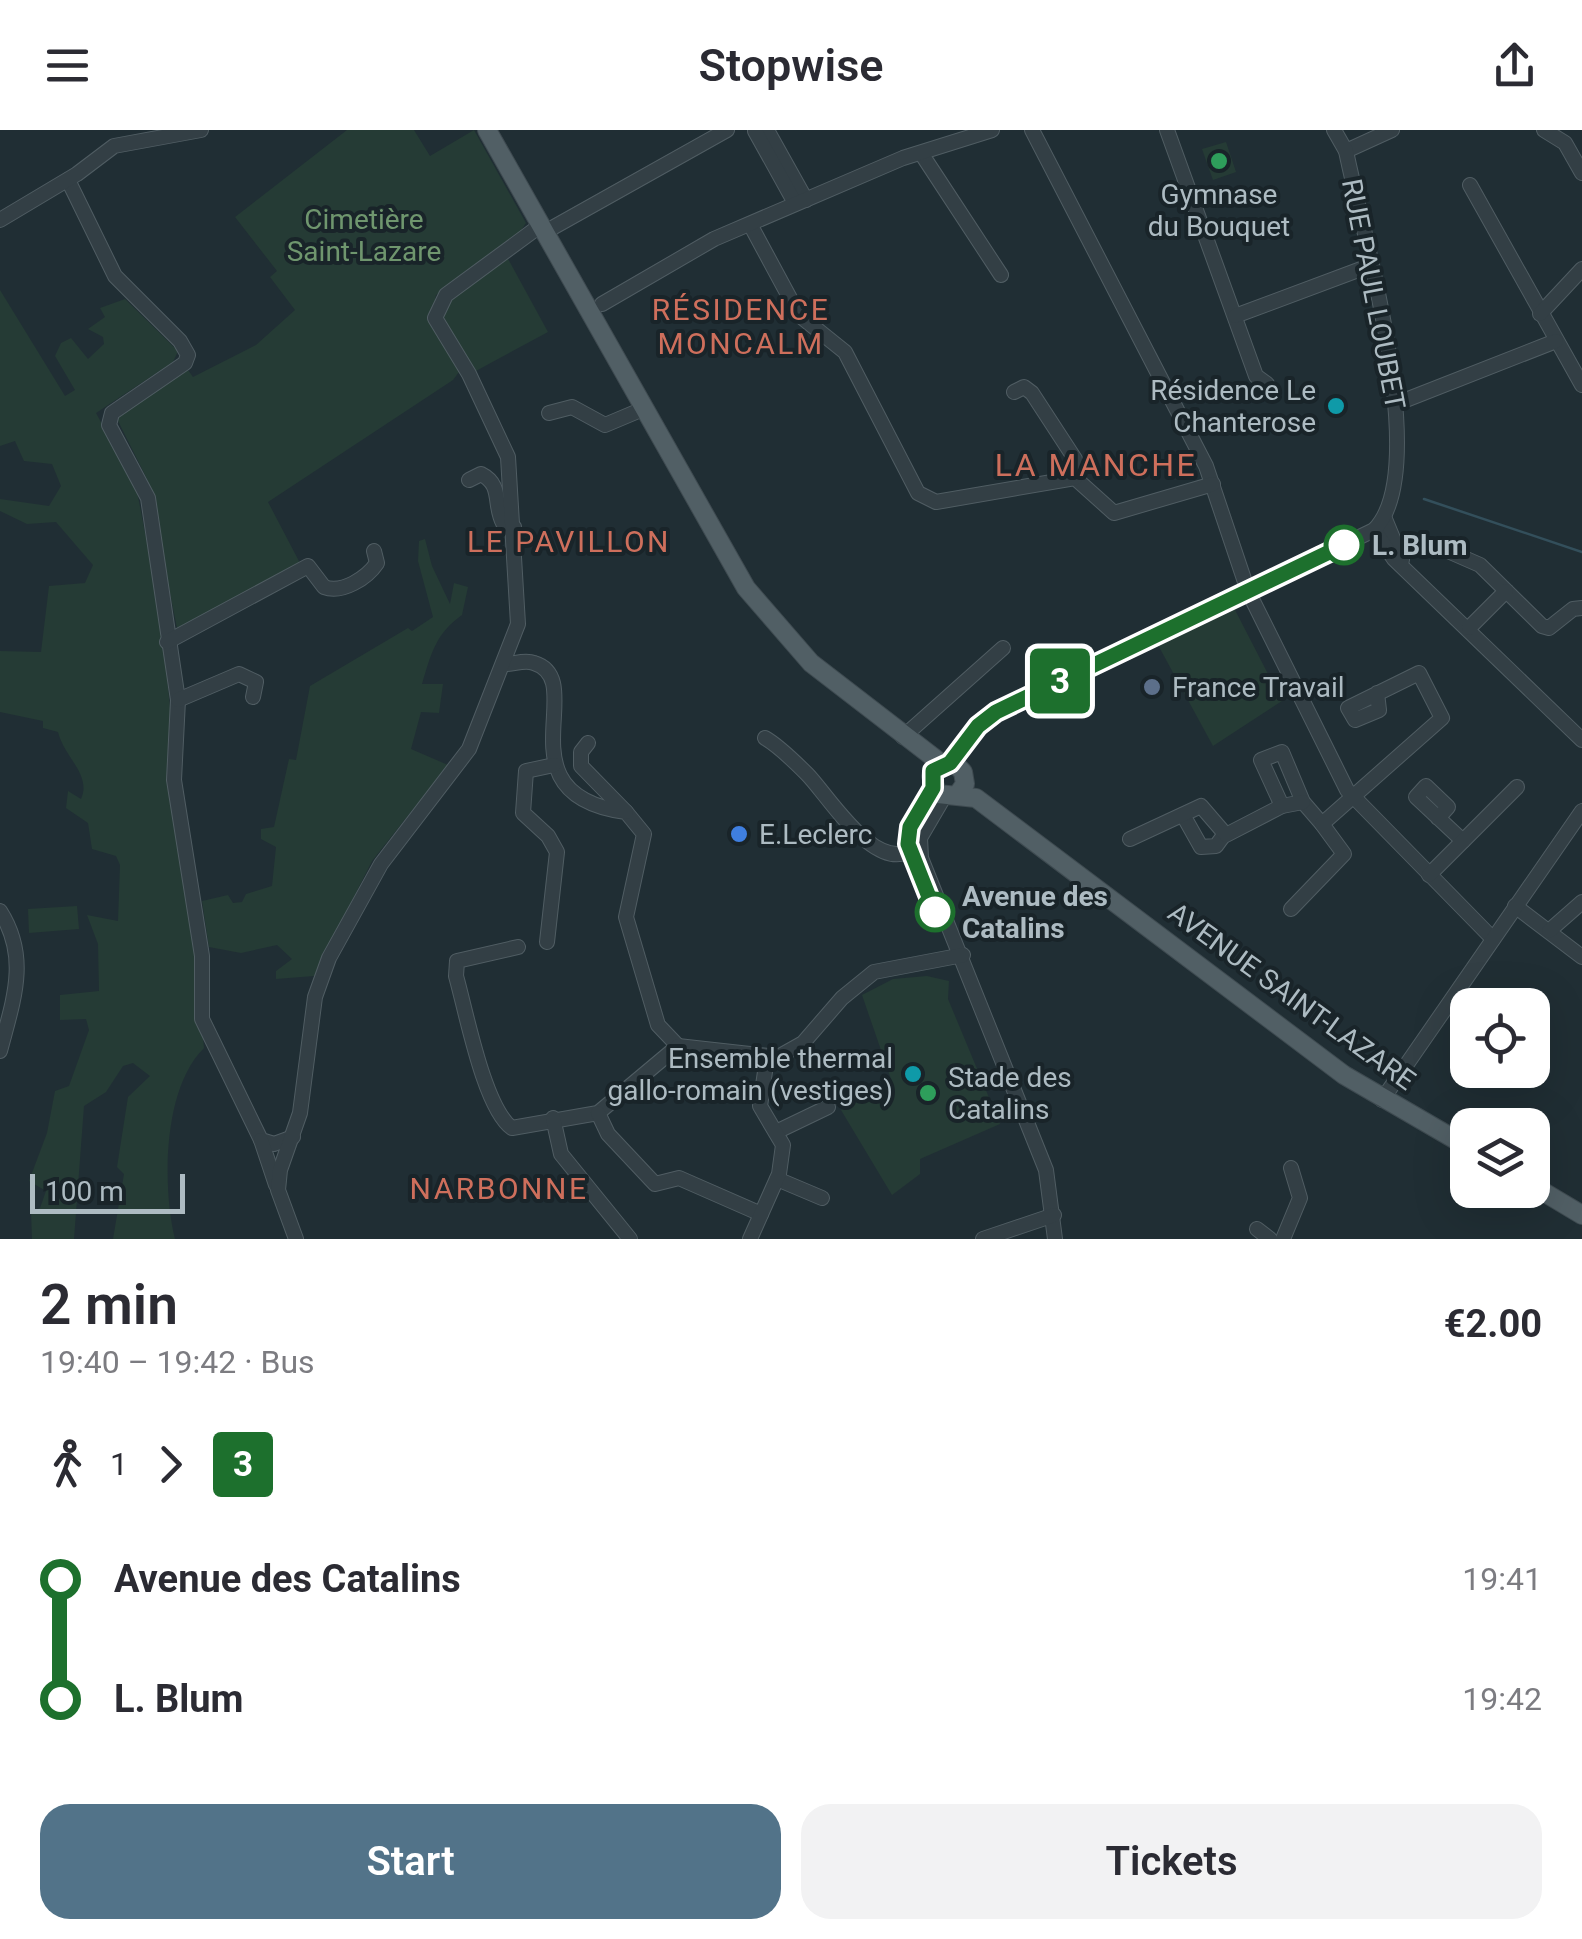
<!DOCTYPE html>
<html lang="en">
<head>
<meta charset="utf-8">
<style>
	body { margin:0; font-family:Roboto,sans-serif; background:#f2f2f3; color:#2b2b33; height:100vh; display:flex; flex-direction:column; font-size:38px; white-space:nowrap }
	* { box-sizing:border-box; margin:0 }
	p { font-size:32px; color:#7c7c81 }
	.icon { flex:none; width:55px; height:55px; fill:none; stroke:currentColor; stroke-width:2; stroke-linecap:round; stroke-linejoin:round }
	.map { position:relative; height:1109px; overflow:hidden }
	.drawer { display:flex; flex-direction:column; background:#fff; flex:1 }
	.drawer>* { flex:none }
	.badge { padding:0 20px; border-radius:8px; font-size:35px; line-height:65px }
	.fabs { position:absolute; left:1450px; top:858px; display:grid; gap:20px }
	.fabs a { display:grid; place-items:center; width:100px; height:100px; border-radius:20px; background:#fff; box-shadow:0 10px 40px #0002; font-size:50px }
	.scale { position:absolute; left:30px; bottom:25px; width:155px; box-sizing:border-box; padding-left:10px; border:5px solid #adbbc2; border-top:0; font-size:28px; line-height:35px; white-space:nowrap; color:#adbbc2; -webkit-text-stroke:8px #192429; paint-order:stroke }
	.map>.badge { position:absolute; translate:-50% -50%; box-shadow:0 0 0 5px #fff }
	.legs { display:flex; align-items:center; gap:15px; height:110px; padding:0 40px; font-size:32px }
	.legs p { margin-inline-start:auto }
	.summary { display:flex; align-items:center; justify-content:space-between; height:170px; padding:0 40px }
	h1 { font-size:55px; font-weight:600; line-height:75px }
	.primary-button { display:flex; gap:20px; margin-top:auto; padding:20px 40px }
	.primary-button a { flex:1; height:115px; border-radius:30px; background:#527389; color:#fff; font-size:40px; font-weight:600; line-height:115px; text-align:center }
	.primary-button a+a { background:#f2f2f3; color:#2b2b33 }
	ul { padding:0 40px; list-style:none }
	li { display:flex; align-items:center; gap:35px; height:120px; font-size:38px }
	li i { display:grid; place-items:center; width:15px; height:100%; margin:0 12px; background:currentColor }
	li i::after { content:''; width:25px; height:25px; margin:-12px; border:8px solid; border-radius:50%; background:#fff }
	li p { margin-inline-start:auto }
	li:first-child i { background:linear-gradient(#0000 50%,currentColor 0) }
	li:last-child i { background:linear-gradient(currentColor 50%,#0000 0) }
	header { display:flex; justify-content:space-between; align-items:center; height:130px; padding:0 40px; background:#fff; font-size:45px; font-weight:600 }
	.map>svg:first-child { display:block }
	.green { fill:#253b35 }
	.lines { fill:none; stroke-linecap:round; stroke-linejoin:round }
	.stream { stroke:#334f5b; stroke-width:2.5 }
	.minor-casing { stroke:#505d63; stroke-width:16 }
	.major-casing { stroke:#3f4b51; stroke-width:20 }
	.minor { stroke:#333f45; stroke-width:14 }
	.major { stroke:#515f65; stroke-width:18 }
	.line-1-casing { stroke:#fff; stroke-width:22 }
	.line-1 { stroke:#1d702d; stroke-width:15 }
	.leisure-dot { fill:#2e9e5b; stroke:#192429; stroke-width:4 }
	.culture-dot { fill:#0f9aa8; stroke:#192429; stroke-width:4 }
	.stop-1-dot { fill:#fff; stroke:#1d702d; stroke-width:5 }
	.service-dot { fill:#5c6f8a; stroke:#192429; stroke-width:4 }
	.shop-dot { fill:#3f7fe0; stroke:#192429; stroke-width:4 }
	.labels { text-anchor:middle; stroke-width:8; stroke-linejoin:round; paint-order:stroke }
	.poi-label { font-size:28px; fill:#adbbc2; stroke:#192429; text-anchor:start }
	.park-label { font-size:28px; fill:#6f966e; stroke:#192429 }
	.street-label { font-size:28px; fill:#adbbc2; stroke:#192429 }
	.stop-label { font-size:28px; font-weight:bold; fill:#adbbc2; stroke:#192429; text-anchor:start }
	.neighbourhood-label { font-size:30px; letter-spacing:2.5px; fill:#ce6f5c; stroke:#192429 }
	.quarter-label { font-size:32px; letter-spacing:2.5px; fill:#ce6f5c; stroke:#192429 }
</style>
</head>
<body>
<header><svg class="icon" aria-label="menu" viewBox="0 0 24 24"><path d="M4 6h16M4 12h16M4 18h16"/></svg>Stopwise<svg class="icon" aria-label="share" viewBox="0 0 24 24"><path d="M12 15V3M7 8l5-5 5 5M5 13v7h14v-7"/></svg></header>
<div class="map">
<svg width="1582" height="1109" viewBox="0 0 1582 1109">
	<rect width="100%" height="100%" fill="#202e34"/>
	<!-- green -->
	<g class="green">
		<path d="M347 0H414L430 26 474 0 526 93 520 102 436 165 431 192 459 242 453 250 268 372 301 435 177 498 147 349 116 287 188 240 193 247 256 215 295 180 270 147 277 141 235 87Z"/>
		<path d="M1226 12 1236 42 1213 50 1202 19Z"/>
		<path d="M506 125 548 202 474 242 441 182 445 172Z"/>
		<path d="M0 160 65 266 75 260 55 226 61 213 71 208 88 229 104 214 103 207 88 199 105 187 100 178 125 169 178 221 173 232 96 283 136 356 148 418 166 537 204 918C163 958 162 1056 175 1109H113L124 1044 117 1037 128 967 150 946 133 933 123 936 106 962 84 976 74 1109H32L31 1082 40 1078 46 1061 29 1051 47 1003 55 961 69 956 89 900 86 889 60 890V865L99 861 98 814 87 785 118 791 120 735 116 726 92 719 88 693 66 678 68 661 81 669C92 645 64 627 58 602L43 598V591L0 582V521L41 522 49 456 85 453 93 435 56 392 27 394 0 381V369L49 376 61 356 52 334 24 331 15 311 0 316Z"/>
		<path d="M425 409 432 436 450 474 454 453 468 457 462 485C436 503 431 524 422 554H443L439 583 421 582 411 619 448 635 372 731 314 846 276 849V841L292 829 277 815 241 823 209 817 202 771 228 765 233 773 242 772 246 764 272 756 276 717 261 709V699L274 697 289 629 296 630 310 556 408 498 412 501 433 487 418 431 419 411Z"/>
		<path d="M1234 478 1282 571 1213 616 1158 515Z"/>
		<path d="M77 776 79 799 29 803 28 779Z"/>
		<path d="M927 846 949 851 948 869 1000 994 920 1029V1044L892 1065 841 980 892 952 862 865 893 849Z"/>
	</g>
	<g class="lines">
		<!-- stream -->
		<path class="stream" d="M1424 369 1582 422"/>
		<defs>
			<g id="minor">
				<path d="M767 0 806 70"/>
				<path d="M1032 0 1206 336 1248 461 1347 660 1493 809"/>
				<path d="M1167 0 1256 246 1267 254"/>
				<path d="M1544 0 1565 13 1582 43"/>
				<path d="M755 1 795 73"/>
				<path d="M1346 21 1392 0"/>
				<path d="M921 23 1001 145"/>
				<path d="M68 50 115 146 180 211 188 225 185 233 112 283 109 295 148 368 178 570 174 650 202 826V889L261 1010 274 1014 293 1007"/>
				<path d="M1470 55 1582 255"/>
				<path d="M0 90 77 44 114 16 201 0"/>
				<path d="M751 96 799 185 845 222 918 363 936 372 1075 348 1114 383 1213 354"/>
				<path d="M545 102 727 0"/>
				<path d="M602 174 714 109 903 28 992 0"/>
				<path d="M1540 184 1582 139"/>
				<path d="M1235 186 1369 136"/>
				<path d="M1014 262 1024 257 1032 263 1075 329V348"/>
				<path d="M1398 273 1556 211"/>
				<path d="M549 283 572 277 605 295 643 279"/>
				<path d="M469 350 481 344C503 355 493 374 503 393L514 397"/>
				<path d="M1385 389 1402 430"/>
				<path d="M1374 400 1394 429 1582 610"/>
				<path d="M1448 421 1480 435 1542 496 1549 498 1573 479 1582 478"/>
				<path d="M1469 498 1506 461"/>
				<path d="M167 512 308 436 324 457C342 464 367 448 377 433L374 421"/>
				<path d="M503 534C513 535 524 529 534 533 591 550 497 665 626 682L644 704 626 787 658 895 678 916"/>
				<path d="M178 570 239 544 256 552 253 567"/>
				<path d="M903 607 1003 518"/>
				<path d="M765 608C779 616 796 633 807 644 828 665 878 749 915 717"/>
				<path d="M588 613 581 622V636L626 682"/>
				<path d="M950 633 978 597 996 582 1374 400C1433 341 1362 101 1346 21L1334 0"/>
				<path d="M944 667 920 708 921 728 1046 1040 1055 1109"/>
				<path d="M1282 676 1261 630 1282 622 1303 672 1322 694"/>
				<path d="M1183 685 1201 717 1216 716 1224 705"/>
				<path d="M1438 688 1448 677 1426 656 1416 667 1463 711"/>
				<path d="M1130 709 1201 676 1226 705 1282 676 1303 672"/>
				<path d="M1429 745 1517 657"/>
				<path d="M926 762C903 713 905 704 933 658"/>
				<path d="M1515 776 1582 827"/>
				<path d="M1291 779 1344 724 1322 694 1442 588 1419 543 1348 578 1355 590 1379 580 1377 563"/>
				<path d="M0 781C30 828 13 871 0 921"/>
				<path d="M1549 801 1582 772"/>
				<path d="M547 812 557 722 548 706 523 683 526 641 554 635"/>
				<path d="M518 817 457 831 456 846C466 881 484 978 512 998L598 983 678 916"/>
				<path d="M678 916 778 927 803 913 842 868 874 842 963 825"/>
				<path d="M1382 970 1582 681"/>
				<path d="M598 983 608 1004 655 1054 679 1048 761 1084"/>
				<path d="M553 988 561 1024 630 1109"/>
				<path d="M776 1002 828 977"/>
				<path d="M261 1010 276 1055"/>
				<path d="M777 1049 822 1068"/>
				<path d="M1257 1099 1270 1109"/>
				<path d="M296 1109 278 1060 280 1040 300 983 315 867 329 828 381 734 469 619 518 494 508 327 469 244 435 188 446 165 541 95"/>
				<path d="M750 1109 779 1044 783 1015 760 976 767 928"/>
				<path d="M983 1109 1054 1085"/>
				<path d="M1283 1109 1300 1068 1291 1038"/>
			</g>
			<g id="major">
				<path d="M487 0 746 458 811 533 942 634"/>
				<path d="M958 664 965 654 963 642 954 633 942 634 931 646 938 664 976 668 1344 945 1468 1017"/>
				<path d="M1532 1055 1582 1085"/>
			</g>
		</defs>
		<!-- minor casing -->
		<use href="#minor" class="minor-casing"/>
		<!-- major casing -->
		<use href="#major" class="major-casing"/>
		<!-- minor -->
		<use href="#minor" class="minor"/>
		<!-- major -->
		<use href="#major" class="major"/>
	</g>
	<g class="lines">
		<defs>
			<path id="line-1" d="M935 782 908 714 910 697 933 658V641L950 633 978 596 996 582 1344 415"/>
		</defs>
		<!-- line-1 casing -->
		<use href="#line-1" class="line-1-casing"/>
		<!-- line-1 -->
		<use href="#line-1" class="line-1"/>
	</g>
	<!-- markers -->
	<g class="leisure-dot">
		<circle cx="1219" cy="31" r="10"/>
		<circle cx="928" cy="963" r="10"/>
	</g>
	<g class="culture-dot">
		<circle cx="1336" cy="276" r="10"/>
		<circle cx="913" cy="944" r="10"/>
	</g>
	<g class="stop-1-dot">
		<circle cx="1344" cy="415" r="18"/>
		<circle cx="935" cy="782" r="18"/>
	</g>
	<circle class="service-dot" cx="1152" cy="557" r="10"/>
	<circle class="shop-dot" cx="739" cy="704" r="10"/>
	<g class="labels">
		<!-- poi labels -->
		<g class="poi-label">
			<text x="1219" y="74" text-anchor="middle">Gymnase<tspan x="1219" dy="32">du Bouquet</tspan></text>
			<text x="1316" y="270" text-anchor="end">Résidence Le<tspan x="1316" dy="32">Chanterose</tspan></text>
			<text x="1172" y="567">France Travail</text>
			<text x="759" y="714">E.Leclerc</text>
			<text x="893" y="938" text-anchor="end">Ensemble thermal<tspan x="893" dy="32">gallo-romain (vestiges)</tspan></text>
			<text x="948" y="957">Stade des<tspan x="948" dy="32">Catalins</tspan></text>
		</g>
		<!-- park labels -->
		<g class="park-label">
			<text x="364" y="99">Cimetière<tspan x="364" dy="32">Saint-Lazare</tspan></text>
		</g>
		<!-- street labels -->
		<g class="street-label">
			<text transform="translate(1374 164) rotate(79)" y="10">RUE PAUL LOUBET</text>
			<text transform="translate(1292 866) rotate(36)" y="10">AVENUE SAINT-LAZARE</text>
		</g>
		<!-- stop labels -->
		<g class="stop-label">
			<text x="1372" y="425">L. Blum</text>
			<text x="962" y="776">Avenue des<tspan x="962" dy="32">Catalins</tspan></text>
		</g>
		<!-- neighbourhood labels -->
		<g class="neighbourhood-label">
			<text x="741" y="190">RÉSIDENCE<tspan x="741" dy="34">MONCALM</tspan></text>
			<text x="569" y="422">LE PAVILLON</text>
			<text x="499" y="1069">NARBONNE</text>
		</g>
		<!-- quarter labels -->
		<g class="quarter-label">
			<text x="1096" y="346">LA MANCHE</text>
		</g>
	</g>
</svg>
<div class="fabs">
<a><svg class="icon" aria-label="locate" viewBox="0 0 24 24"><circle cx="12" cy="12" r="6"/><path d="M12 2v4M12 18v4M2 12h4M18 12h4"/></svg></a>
<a><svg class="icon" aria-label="layers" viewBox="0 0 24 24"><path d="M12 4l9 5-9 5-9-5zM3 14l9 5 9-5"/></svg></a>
</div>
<div class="scale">100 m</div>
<b class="badge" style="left:1060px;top:551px;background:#1d702d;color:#fff">3</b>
</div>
<section class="drawer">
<div class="summary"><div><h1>2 min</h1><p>19:40 – 19:42 · Bus</p></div><b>€2.00</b></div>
<div class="legs"><svg class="icon" aria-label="walk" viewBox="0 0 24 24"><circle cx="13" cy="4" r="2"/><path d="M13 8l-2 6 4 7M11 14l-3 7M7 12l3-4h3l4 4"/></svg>1<svg class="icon" aria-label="forward" viewBox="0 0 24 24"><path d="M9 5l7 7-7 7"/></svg><b class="badge" style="background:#1d702d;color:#fff">3</b></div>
<ul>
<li><i style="color:#1d702d"></i><b>Avenue des Catalins</b><p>19:41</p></li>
<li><i style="color:#1d702d"></i><b>L. Blum</b><p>19:42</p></li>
</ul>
<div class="primary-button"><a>Start</a><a>Tickets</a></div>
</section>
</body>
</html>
